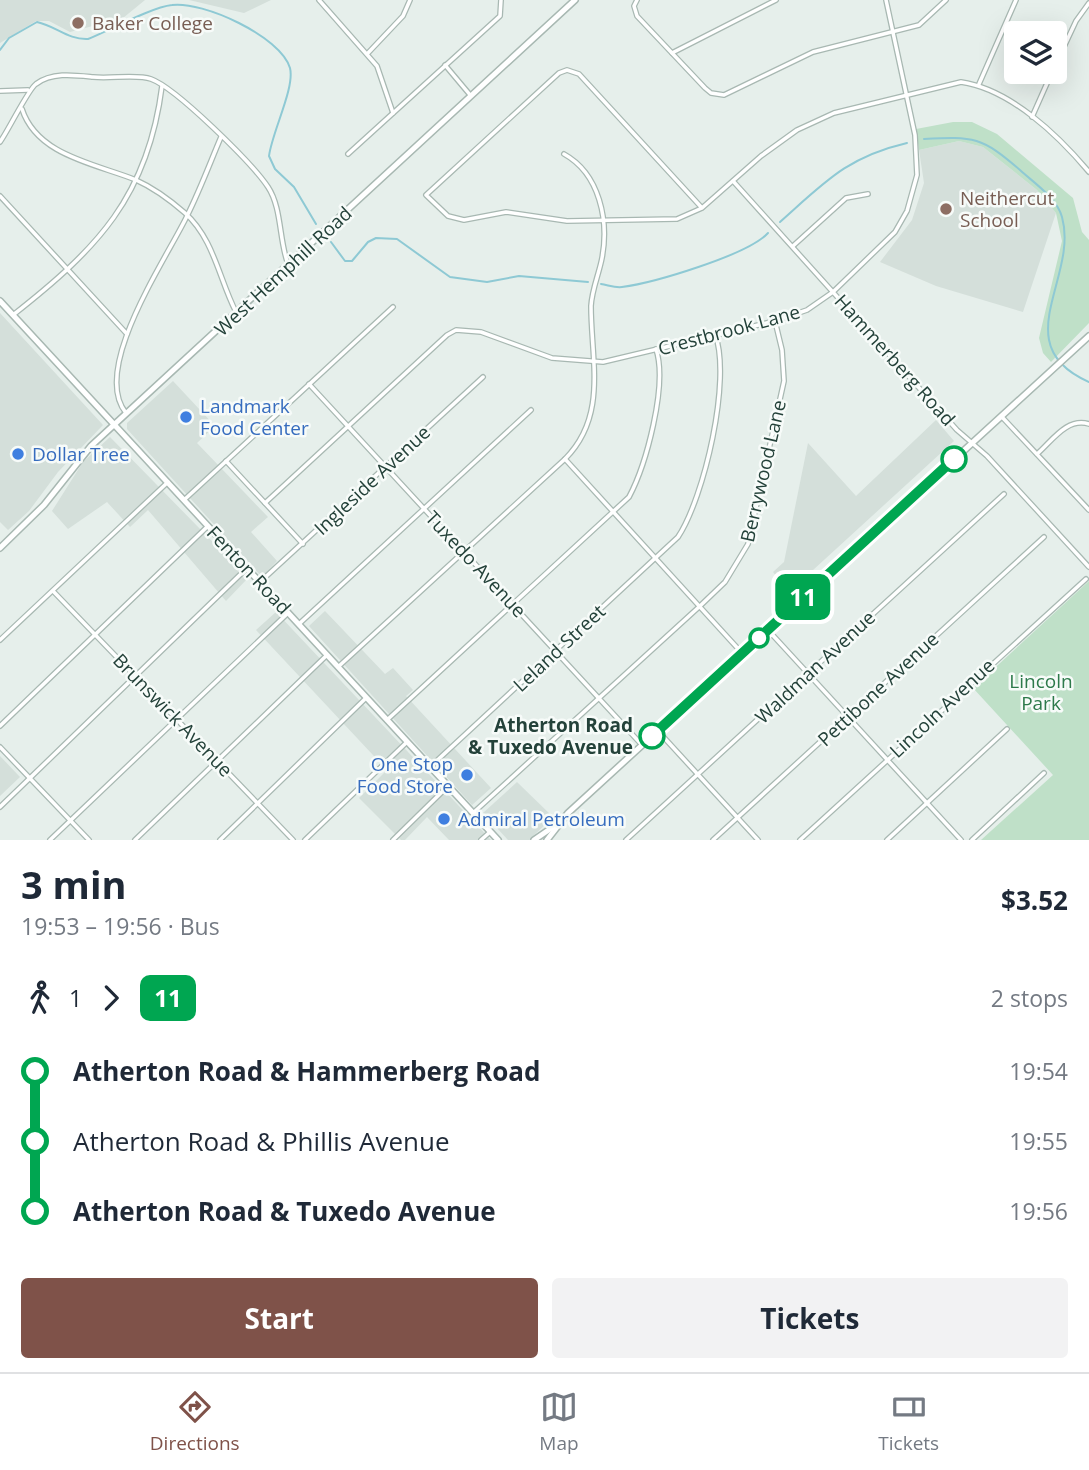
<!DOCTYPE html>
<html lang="en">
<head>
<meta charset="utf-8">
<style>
	body { margin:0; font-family:"Open Sans",sans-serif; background:#f2f2f3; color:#1f2937; height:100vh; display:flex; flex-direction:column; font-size:26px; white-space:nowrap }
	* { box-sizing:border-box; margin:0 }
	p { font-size:23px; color:#747a83 }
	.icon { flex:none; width:38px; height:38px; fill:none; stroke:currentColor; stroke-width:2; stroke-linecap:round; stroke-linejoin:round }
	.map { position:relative; height:840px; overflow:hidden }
	.side { display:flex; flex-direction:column; background:#fff; flex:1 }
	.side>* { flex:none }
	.badge { padding:0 14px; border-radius:10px; font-size:24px; line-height:46px }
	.tools { position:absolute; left:1004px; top:21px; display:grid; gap:14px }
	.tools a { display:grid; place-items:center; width:63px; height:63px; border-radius:7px; background:#fff; box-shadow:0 7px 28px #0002; font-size:35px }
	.map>.badge { position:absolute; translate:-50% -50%; box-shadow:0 0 0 4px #fff }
	.legs { display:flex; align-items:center; gap:10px; height:77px; padding:0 21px; font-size:23px }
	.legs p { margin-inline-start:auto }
	.headline { display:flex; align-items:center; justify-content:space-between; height:119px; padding:0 21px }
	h1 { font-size:38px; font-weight:700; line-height:52px }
	.button { display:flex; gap:14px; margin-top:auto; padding:14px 21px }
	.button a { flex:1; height:80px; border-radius:7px; background:#7f5249; color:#fff; font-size:28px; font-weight:700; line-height:80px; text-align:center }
	.button a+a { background:#f2f2f3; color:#1f2937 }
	ul { padding:0 21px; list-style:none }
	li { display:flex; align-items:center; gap:24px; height:70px; font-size:26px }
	li i { display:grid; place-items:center; width:10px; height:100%; margin:0 9px; background:currentColor }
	li i::after { content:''; width:18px; height:18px; margin:-9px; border:5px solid; border-radius:50%; background:#fff }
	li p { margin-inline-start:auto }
	li:first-child i { background:linear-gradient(#0000 50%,currentColor 0) }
	li:last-child i { background:linear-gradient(currentColor 50%,#0000 0) }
	.dock { display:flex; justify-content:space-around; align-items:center; height:98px; border-top:2px solid #e0e1e3; background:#fff; font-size:19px; color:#747a83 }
	.dock a { display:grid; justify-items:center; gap:4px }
	.dock .selected { color:#7f5249 }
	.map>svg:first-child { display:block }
	.built { fill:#d4dfda }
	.green { fill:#bfe0c8 }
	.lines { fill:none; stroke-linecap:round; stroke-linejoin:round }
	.stream { stroke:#8ec9d4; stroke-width:2 }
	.minor-casing { stroke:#a8b8b2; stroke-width:6 }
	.tertiary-casing { stroke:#a8b8b2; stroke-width:8 }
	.minor { stroke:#fff; stroke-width:3.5 }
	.tertiary { stroke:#fff; stroke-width:5 }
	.line-1-casing { stroke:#fff; stroke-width:16 }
	.line-1 { stroke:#00a651; stroke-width:10 }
	.education-dot { fill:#8d6e63; stroke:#f7fbf9; stroke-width:2.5 }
	.shop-dot { fill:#3f7fe0; stroke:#f7fbf9; stroke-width:2.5 }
	.stop-1-dot { fill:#fff; stroke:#00a651; stroke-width:3.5 }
	.labels { text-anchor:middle; stroke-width:5; stroke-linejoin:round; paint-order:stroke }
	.education-label { font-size:19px; fill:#785e54; stroke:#f7fbf9; text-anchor:start }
	.street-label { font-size:19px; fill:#24423a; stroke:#f7fbf9 }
	.shop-label { font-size:19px; fill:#366cbe; stroke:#f7fbf9; text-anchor:start }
	.park-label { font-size:19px; fill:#2d7a4b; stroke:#f7fbf9 }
	.stop-label { font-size:19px; font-weight:bold; fill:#24423a; stroke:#f7fbf9; text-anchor:end }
</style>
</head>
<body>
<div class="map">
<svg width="1089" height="840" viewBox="0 0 1089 840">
	<rect width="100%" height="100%" fill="#e6efeb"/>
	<!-- built -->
	<g class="built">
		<path d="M0 0H145L123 18 70 32 49 21H36L0 43Z"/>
		<path d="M189 0H271L244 13Z"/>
		<path d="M959 141 983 147 1037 190 1056 213 1023 312 936 286 880 262 912 220 924 183 919 150Z"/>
		<path d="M0 313 103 425 58 472 29 511 8 530 0 522Z"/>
		<path d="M173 381 215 426 197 443 268 517 251 532 277 561 262 577 127 429V423Z"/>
		<path d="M936 420 954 441 789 592 773 572 784 562 808 443 856 496Z"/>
		<path d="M110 437 248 578 226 601 148 510 130 527 107 502 68 529 52 511 83 462Z"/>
		<path d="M325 611 385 674 393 668 413 690 406 696 491 788 472 805 309 626Z"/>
		<path d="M276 612 491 840H449L427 817 405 840H401L359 798 387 770 256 630Z"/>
		<path d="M0 756 20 777 0 796Z"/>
		<path d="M517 782 553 817 529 840H508L483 813Z"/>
	</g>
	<!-- green -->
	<g class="green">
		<path d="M953 122H972L997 134 1073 198 1082 232 1089 240V323L1051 362 1043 353 1039 338 1062 241 1056 213 1037 190 983 147 959 141 919 150 916 129Z"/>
		<path d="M1089 581V840H981L1053 775 973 688Z"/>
	</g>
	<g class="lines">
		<!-- stream -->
		<g class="stream">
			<path d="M0 50 9 38 37 22C56 26 68 40 88 39 108 31 152 7 172 5 203 1 280 36 290 68 295 88 272 132 269 156L275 169 294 187 316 224"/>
			<path d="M924 139C974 136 982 137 1020 170 1034 183 1057 198 1062 217 1079 278 1005 345 1089 382"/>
			<path d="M780 222C825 182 847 157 907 143"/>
			<path d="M331 242 345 261H352L368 242 376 238 397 239 450 277 487 282 519 276 588 282"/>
			<path d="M601 284C608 285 615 288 622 287 653 283 748 255 768 233"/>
		</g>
		<defs>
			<g id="minor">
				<path d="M319 0 377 66 393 113"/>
				<path d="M637 0 634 6 637 16 705 88 711 93 724 95 813 52 919 25 946 0"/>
				<path d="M368 53 403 16 410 0"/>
				<path d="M672 53 776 0"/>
				<path d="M445 65 471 96"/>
				<path d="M1055 66 1076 21 1089 3"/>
				<path d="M979 84 1016 0"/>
				<path d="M0 91 28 90"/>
				<path d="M22 109C37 156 97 164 136 180 154 188 170 200 185 213 214 239 219 279 236 312"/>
				<path d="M1032 117 1052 72"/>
				<path d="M0 142C8 131 29 88 36 84 52 72 74 75 93 77 110 79 137 74 151 79 176 88 252 163 268 187 282 208 279 241 288 264"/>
				<path d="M348 154 500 16 501 0"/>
				<path d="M733 181 957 430 987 456 1089 567"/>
				<path d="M0 196 127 334"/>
				<path d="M702 208 579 74 567 70 559 73 426 195 448 216 464 220 506 212 567 221 677 219 702 208 761 156 797 130 834 113 961 82C1010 89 1058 135 1089 172"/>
				<path d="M793 246 846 198 868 194"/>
				<path d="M13 315C97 249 148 197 162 86"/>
				<path d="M309 384 642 745"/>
				<path d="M126 413C90 369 167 258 187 216 200 190 210 163 221 137"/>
				<path d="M1002 417 1089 510"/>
				<path d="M1037 454C1052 441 1067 417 1089 424"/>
				<path d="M565 459 742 653"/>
				<path d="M226 461 303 544"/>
				<path d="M184 500 393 307"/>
				<path d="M265 503 447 335 456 330 481 332 552 358 603 362 775 321 807 310 833 292 895 232 907 211 917 175 915 135 886 0"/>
				<path d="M260 582 483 377"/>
				<path d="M53 591 293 840"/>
				<path d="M299 624 531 410"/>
				<path d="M768 630 961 840"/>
				<path d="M0 640 168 482"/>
				<path d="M338 667 565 459C608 416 591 360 591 306 592 289 599 274 602 258 609 221 600 174 564 154"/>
				<path d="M387 720 629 497C646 465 668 385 656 349"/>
				<path d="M0 726 208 526"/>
				<path d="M658 731 758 840"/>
				<path d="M0 747 89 840"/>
				<path d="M430 767 678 537C704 498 732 379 715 334"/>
				<path d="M0 807 247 568"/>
				<path d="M473 813 700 606 725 582 748 544 784 381 782 350 775 321"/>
				<path d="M50 840 288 613"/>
				<path d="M135 840 327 655"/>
				<path d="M220 840 366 698"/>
				<path d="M305 840 407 742"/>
				<path d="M393 840 448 786"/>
				<path d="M481 840 490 832"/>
				<path d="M626 840 1004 494"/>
				<path d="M713 840 1044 537"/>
				<path d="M800 840 1086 579"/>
				<path d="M887 840 1007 729"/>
				<path d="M972 840 1044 773"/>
			</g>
			<g id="tertiary">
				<path d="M0 301 498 840"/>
				<path d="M0 548 44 505 91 446 575 0"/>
				<path d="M534 840 553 827"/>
				<path d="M547 840 568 813 1089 336"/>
			</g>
		</defs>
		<!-- minor casing -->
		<use href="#minor" class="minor-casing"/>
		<!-- tertiary casing -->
		<use href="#tertiary" class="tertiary-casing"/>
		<!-- minor -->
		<use href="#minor" class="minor"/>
		<!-- tertiary -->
		<use href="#tertiary" class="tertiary"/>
	</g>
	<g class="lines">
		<defs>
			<path id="line-1" d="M652 736 954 459"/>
		</defs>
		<!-- line-1 casing -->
		<use href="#line-1" class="line-1-casing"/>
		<!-- line-1 -->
		<use href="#line-1" class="line-1"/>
	</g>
	<!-- markers -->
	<g class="education-dot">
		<circle cx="78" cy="23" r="7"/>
		<circle cx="946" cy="209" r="7"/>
	</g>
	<g class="shop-dot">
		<circle cx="186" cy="417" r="7"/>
		<circle cx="18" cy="454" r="7"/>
		<circle cx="467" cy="775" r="7"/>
		<circle cx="444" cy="819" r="7"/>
	</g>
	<g class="stop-1-dot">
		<circle cx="954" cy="459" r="12"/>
		<circle cx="759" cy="638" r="9"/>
		<circle cx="652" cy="736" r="12"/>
	</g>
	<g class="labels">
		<!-- education labels -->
		<g class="education-label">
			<text x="92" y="30">Baker College</text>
			<text x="960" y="205">Neithercut<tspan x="960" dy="22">School</tspan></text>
		</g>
		<!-- street labels -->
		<g class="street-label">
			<text transform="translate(283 271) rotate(-43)" y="7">West Hemphill Road</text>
			<text transform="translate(729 330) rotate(-15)" y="7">Crestbrook Lane</text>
			<text transform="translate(895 360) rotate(48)" y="7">Hammerberg Road</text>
			<text transform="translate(763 471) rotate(-77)" y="7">Berrywood Lane</text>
			<text transform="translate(372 480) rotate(-43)" y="7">Ingleside Avenue</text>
			<text transform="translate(476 564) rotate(47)" y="7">Tuxedo Avenue</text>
			<text transform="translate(249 570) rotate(47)" y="7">Fenton Road</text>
			<text transform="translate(559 648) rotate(-43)" y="7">Leland Street</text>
			<text transform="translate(815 667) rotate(-43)" y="7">Waldman Avenue</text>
			<text transform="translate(878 689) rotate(-43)" y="7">Pettibone Avenue</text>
			<text transform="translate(942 708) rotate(-43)" y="7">Lincoln Avenue</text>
			<text transform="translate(173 715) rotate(46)" y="7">Brunswick Avenue</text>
		</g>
		<!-- shop labels -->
		<g class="shop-label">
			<text x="200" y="413">Landmark<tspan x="200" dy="22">Food Center</tspan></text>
			<text x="32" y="461">Dollar Tree</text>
			<text x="453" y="771" text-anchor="end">One Stop<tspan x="453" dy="22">Food Store</tspan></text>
			<text x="458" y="826">Admiral Petroleum</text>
		</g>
		<!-- park labels -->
		<g class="park-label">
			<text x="1041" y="688">Lincoln<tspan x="1041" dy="22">Park</tspan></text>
		</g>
		<!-- stop labels -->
		<g class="stop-label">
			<text x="633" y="732">Atherton Road<tspan x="633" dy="22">&amp; Tuxedo Avenue</tspan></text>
		</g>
	</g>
</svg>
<div class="tools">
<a><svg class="icon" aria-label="layers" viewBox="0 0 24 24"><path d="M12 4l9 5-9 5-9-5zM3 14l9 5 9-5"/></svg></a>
</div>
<b class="badge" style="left:803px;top:597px;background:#00a651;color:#fff">11</b>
</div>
<section class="side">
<div class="headline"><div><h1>3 min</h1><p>19:53 – 19:56 · Bus</p></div><b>$3.52</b></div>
<div class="legs"><svg class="icon" aria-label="walk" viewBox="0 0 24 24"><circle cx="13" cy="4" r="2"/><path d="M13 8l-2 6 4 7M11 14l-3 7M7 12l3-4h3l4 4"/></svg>1<svg class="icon" aria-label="forward" viewBox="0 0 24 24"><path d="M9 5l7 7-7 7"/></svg><b class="badge" style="background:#00a651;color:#fff">11</b><p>2 stops</p></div>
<ul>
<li><i style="color:#00a651"></i><b>Atherton Road &amp; Hammerberg Road</b><p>19:54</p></li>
<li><i style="color:#00a651"></i><span>Atherton Road &amp; Phillis Avenue</span><p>19:55</p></li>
<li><i style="color:#00a651"></i><b>Atherton Road &amp; Tuxedo Avenue</b><p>19:56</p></li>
</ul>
<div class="button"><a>Start</a><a>Tickets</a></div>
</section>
<nav class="dock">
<a class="selected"><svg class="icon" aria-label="directions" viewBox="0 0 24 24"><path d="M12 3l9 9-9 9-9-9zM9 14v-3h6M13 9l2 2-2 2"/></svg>Directions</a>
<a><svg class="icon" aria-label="map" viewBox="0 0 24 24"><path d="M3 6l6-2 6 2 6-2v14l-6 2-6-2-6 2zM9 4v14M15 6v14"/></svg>Map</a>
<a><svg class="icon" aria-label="tickets" viewBox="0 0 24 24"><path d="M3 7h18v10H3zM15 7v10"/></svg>Tickets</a>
</nav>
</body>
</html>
